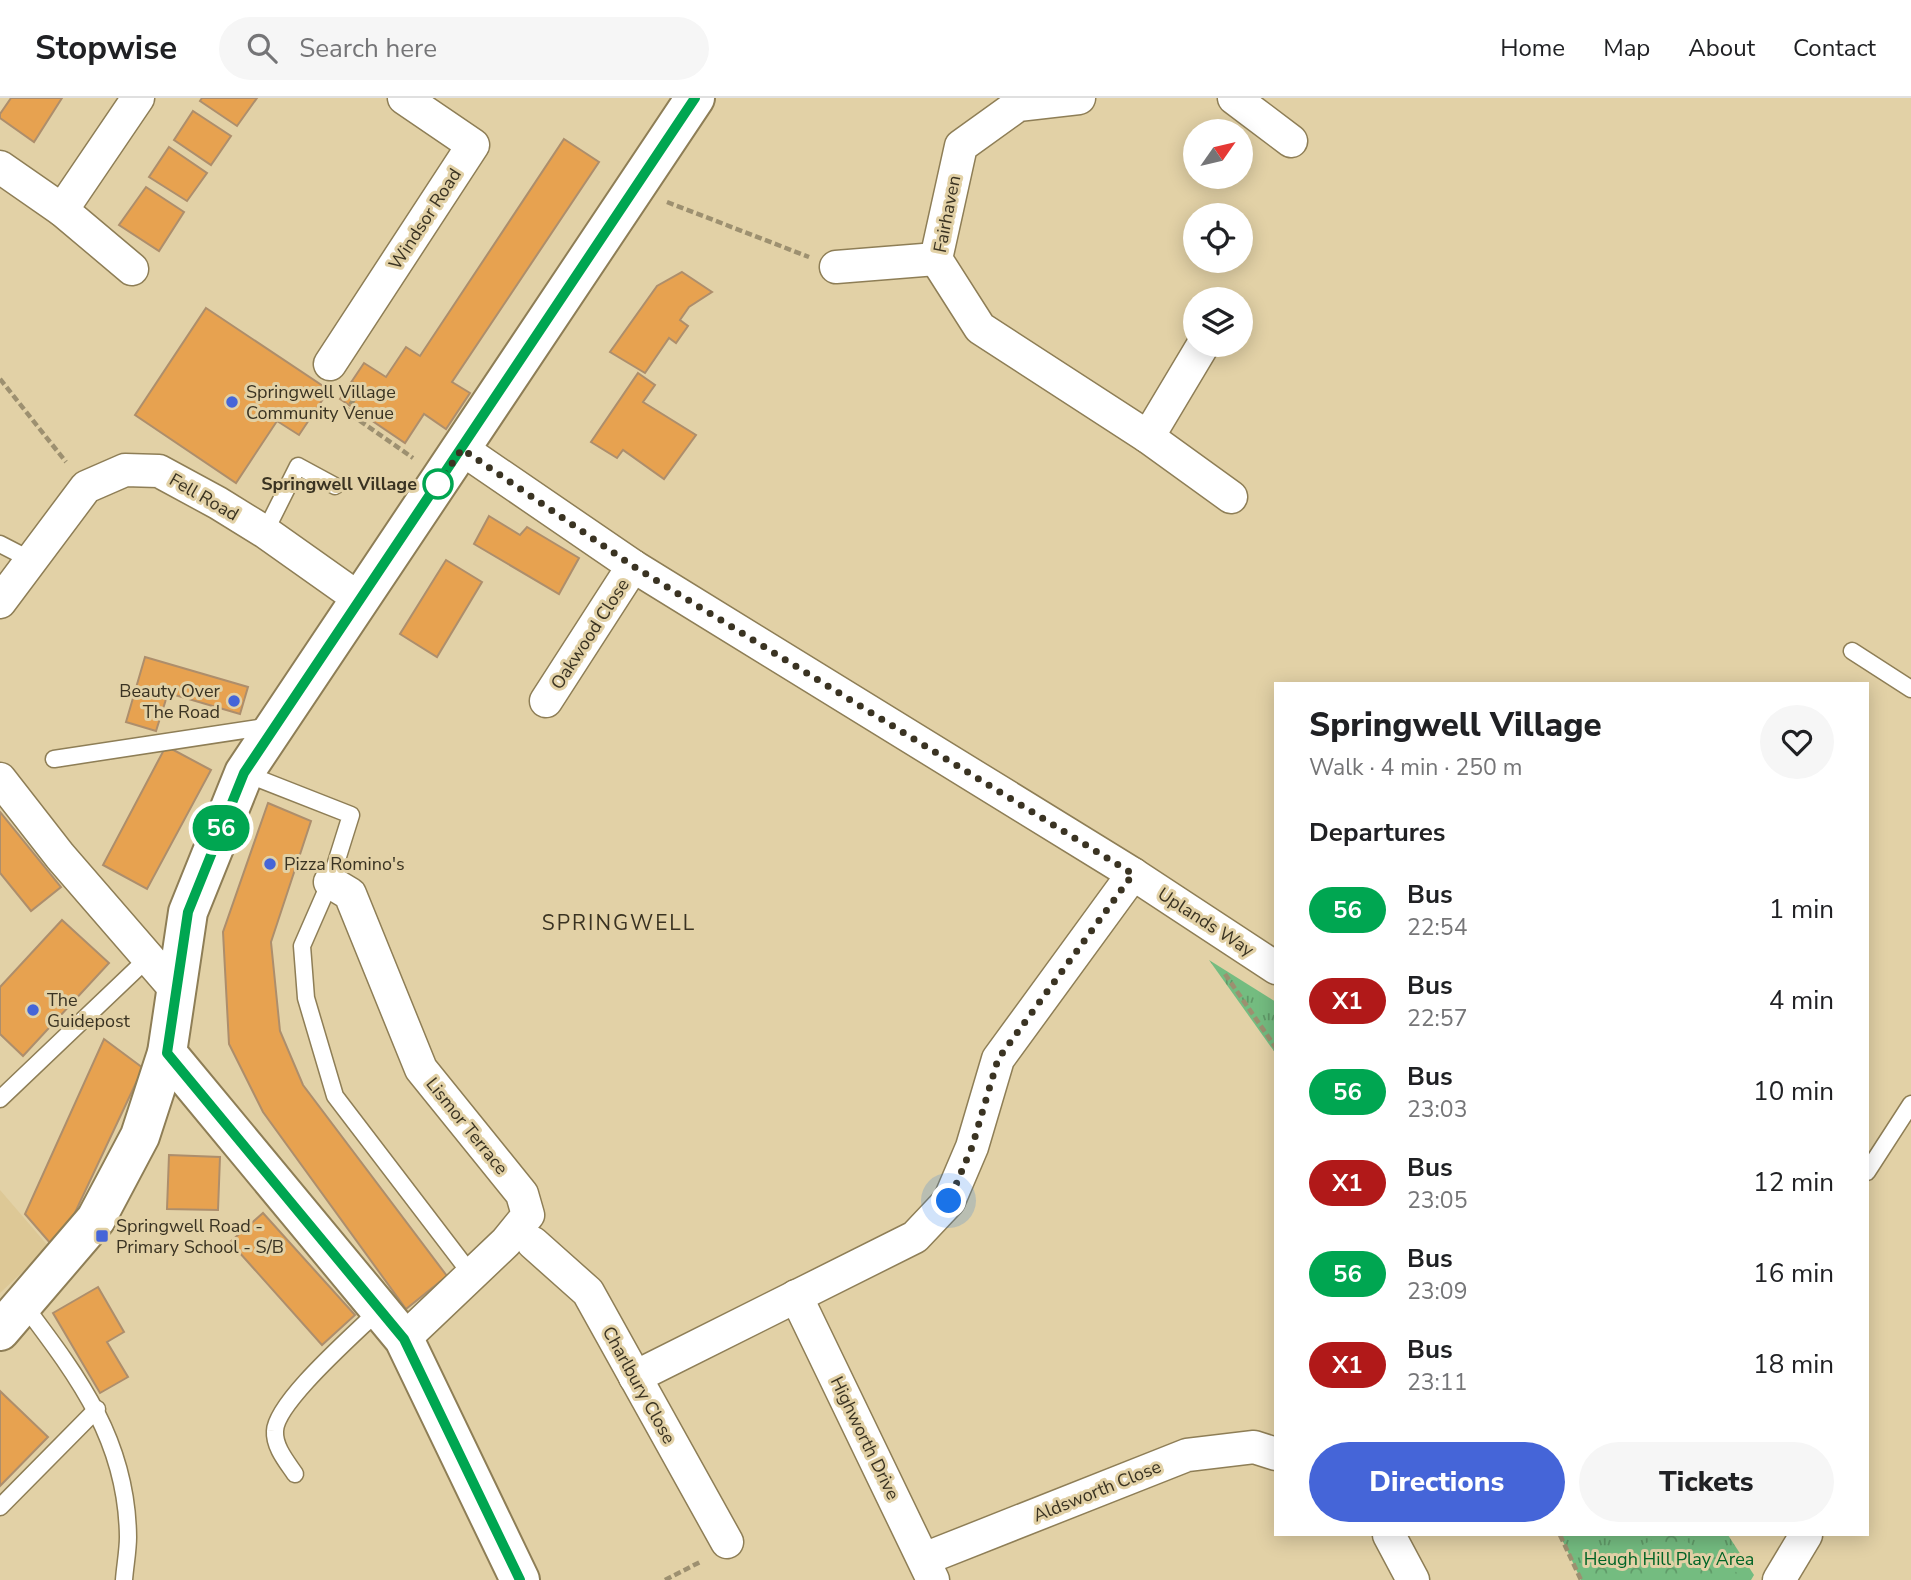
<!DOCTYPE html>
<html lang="en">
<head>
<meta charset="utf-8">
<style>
	body { margin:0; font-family:"Nunito Sans",sans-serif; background:#f6f6f6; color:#202124; height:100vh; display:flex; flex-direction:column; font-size:26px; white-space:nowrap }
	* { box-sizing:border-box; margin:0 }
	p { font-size:23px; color:#757577 }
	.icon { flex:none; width:38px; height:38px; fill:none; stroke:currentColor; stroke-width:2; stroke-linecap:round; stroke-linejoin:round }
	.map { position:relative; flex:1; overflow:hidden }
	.drawer { position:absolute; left:1274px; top:584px; width:595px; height:854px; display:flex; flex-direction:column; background:#fff; border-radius:0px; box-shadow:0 4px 18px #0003 }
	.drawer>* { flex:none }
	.badge { padding:0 14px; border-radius:23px; font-size:24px; line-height:46px }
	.needle { width:46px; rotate:56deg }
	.tools { position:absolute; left:1183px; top:21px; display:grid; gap:14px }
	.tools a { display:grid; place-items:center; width:70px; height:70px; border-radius:50%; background:#fff; box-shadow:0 4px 18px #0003; font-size:35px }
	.you { position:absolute; width:35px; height:35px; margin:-18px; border:5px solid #fff; border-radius:50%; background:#1a73e8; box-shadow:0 0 0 10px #1a73e833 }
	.map>.badge { position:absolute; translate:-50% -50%; box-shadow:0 0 0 4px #fff }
	h2 { padding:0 35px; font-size:26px; line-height:63px }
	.round { display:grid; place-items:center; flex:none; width:74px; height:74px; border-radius:37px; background:#f6f6f6 }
	.summary { display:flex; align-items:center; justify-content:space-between; height:119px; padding:0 35px }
	h1 { font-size:33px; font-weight:800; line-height:52px }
	.action { display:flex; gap:14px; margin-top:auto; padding:14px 35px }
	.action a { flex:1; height:80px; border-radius:42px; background:#4565d8; color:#fff; font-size:28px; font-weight:800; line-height:80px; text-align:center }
	.action a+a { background:#f6f6f6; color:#202124 }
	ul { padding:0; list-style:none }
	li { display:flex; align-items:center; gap:21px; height:91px; padding:0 35px }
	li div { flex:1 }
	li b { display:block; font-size:26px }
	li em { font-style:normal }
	li .badge { min-width:77px; font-weight:700; text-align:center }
	header { display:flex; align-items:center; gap:42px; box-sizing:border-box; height:98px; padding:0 35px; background:#fff; border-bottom:2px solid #e0e0e0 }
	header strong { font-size:33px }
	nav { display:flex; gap:38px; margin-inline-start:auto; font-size:24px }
	.search { width:490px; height:63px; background:#f6f6f6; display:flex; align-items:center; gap:18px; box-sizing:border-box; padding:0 24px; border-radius:38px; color:#757577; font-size:26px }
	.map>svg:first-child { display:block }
	.built { fill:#ddc896 }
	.grass { fill:url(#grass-tufts) }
	.park { fill:url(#park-crowns) }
	.building { fill:#e7a250; stroke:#ad8e6c; stroke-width:2 }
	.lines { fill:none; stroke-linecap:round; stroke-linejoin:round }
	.service-casing { stroke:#8e7e56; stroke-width:19 }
	.minor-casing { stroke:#8e7e56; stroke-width:35 }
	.tertiary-casing { stroke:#8e7e56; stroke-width:42 }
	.secondary-casing { stroke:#8e7e56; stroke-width:42 }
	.path { stroke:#9d9070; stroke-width:4.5; stroke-dasharray:7 3.5; stroke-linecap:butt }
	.service { stroke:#fff; stroke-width:16 }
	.minor { stroke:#fff; stroke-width:32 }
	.tertiary { stroke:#fff; stroke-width:38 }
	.secondary { stroke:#fff; stroke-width:38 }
	.line-casing { stroke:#fff; stroke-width:16 }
	.line { stroke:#00a651; stroke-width:10 }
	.walk { stroke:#3a3322; stroke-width:7; stroke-dasharray:0 12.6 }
	.poi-dot { fill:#4565d8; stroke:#e2d1a6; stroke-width:2.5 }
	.stop-dot { fill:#fff; stroke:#00a651; stroke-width:3.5 }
	.labels { text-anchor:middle; stroke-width:6; stroke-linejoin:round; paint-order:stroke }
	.street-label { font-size:18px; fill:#3a3322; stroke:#e2d1a6 }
	.poi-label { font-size:18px; fill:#3a3322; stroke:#e2d1a6; text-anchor:start }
	.stop-label { font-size:18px; font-weight:bold; fill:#3a3322; stroke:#e2d1a6; text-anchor:end }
	.park-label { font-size:18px; fill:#016426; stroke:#e2d1a6 }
	.quarter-label { font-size:21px; letter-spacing:2px; fill:#3a3322; stroke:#e2d1a6 }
</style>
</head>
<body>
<header>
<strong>Stopwise</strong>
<div class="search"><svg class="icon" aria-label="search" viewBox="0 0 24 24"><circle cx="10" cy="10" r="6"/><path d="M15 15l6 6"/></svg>Search here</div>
<nav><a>Home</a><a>Map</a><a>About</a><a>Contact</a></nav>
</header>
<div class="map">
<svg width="1911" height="1482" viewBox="0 0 1911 1482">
	<defs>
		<pattern id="grass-tufts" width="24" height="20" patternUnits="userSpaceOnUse" patternTransform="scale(1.75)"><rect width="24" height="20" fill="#74bc80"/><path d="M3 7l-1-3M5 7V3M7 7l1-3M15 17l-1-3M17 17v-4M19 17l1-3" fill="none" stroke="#609968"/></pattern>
		<pattern id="park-crowns" width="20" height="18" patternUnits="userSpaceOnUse" patternTransform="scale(1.75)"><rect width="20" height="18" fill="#74bc80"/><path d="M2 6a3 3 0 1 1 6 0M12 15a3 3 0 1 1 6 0" fill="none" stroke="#609968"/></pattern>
	</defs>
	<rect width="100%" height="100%" fill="#e2d1a6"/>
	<!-- built -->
	<path class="built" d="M0 1092 49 1149 0 1195Z"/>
	<!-- grass -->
	<g class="grass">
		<path d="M1209 862 1276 904V956Z"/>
		<path d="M1560 1437H1728L1754 1477 1751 1482H1581Z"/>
	</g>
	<!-- park -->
	<path class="park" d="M1662 1437H1676L1739 1476 1736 1482H1590L1587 1475Z"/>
	<!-- building -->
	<g class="building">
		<path d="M11 0H62L34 44 0 20V16Z"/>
		<path d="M202 0H257L237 28 200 3Z"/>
		<path d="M193 13 231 38 211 67 174 42Z"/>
		<path d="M564 41 599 64 452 284 470 295 446 331 424 316 405 345 340 301 364 265 386 279 406 249 420 258Z"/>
		<path d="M169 49 207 75 187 103 149 79Z"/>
		<path d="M146 89 184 114 159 153 119 127Z"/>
		<path d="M682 174 712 194 689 209 680 222 688 228 676 245 669 240 645 275 610 254 657 188Z"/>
		<path d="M206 210 329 292 299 337 277 323 236 385 135 317Z"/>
		<path d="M638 275 655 287 643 304 696 337 664 381 623 352 617 360 591 344Z"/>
		<path d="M489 418 520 437 527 429 579 460 559 496 474 446Z"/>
		<path d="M446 462 482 484 437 559 400 536Z"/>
		<path d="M145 559 248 589 240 616 168 595 156 633 126 624Z"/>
		<path d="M166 648 211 672 147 791 103 767Z"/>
		<path d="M268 705 311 723 271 844 280 933 303 987 447 1178 406 1211 263 1014 229 946 223 834Z"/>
		<path d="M0 714 61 789 31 813 0 775Z"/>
		<path d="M62 822 109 865 23 958 0 936V889Z"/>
		<path d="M104 941 143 970 57 1153 25 1116Z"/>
		<path d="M169 1057 220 1059 218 1112 167 1111Z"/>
		<path d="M263 1115 355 1217 322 1247 230 1144Z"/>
		<path d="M98 1189 124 1234 107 1244 128 1279 100 1295 53 1215Z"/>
		<path d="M0 1293 48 1339 0 1388Z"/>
	</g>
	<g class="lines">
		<defs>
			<g id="service">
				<path d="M265 434 298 368 335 388"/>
				<path d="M0 446 31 462"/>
				<path d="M1852 553 1911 591"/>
				<path d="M54 661 271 628"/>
				<path d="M244 675 351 717 330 784 302 848 306 900 335 998 471 1176"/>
				<path d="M0 1001 147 861"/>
				<path d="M1867 1074 1911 1006"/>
				<path d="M24 1207C79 1280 127 1343 128 1439 128 1453 125 1468 124 1482"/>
				<path d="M295 1376C287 1364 274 1349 275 1333 276 1304 356 1235 379 1212"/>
				<path d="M0 1409 97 1311"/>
			</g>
			<g id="minor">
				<path d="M1079 0 1018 7 961 48 936 161 980 230 1148 339 1231 399"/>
				<path d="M1234 0 1291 43"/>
				<path d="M0 69 62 112"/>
				<path d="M836 169 936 161"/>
				<path d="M132 171 62 112 138 0"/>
				<path d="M330 266 473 47 404 0"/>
				<path d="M1148 339 1203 247"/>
				<path d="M462 351 633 468 1133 776 1276 870"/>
				<path d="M0 504 86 389 125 372 159 373 218 405 265 434 361 502"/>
				<path d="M546 603 633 468"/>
				<path d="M0 681 60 758 177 893"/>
				<path d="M330 784 350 796 421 971 522 1096 528 1117 506 1144 404 1241"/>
				<path d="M533 1145 588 1194 727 1444"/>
				<path d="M796 1198 933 1482"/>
				<path d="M635 1279 915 1139 949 1103 972 1049 998 961 1133 776"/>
				<path d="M1389 1437 1413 1482"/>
				<path d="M924 1461 1187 1357 1254 1349 1276 1356"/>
				<path d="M1779 1482 1806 1437"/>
			</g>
			<path id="tertiary" d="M167 955 404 1241 520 1482"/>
			<path id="secondary" d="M0 1233 96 1121 140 1038 167 955 188 814 244 675 695 0"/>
		</defs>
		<!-- service casing -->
		<use href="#service" class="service-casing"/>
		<!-- minor casing -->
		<use href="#minor" class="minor-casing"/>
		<!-- tertiary casing -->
		<use href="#tertiary" class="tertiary-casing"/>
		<!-- secondary casing -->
		<use href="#secondary" class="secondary-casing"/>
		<!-- path -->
		<g class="path">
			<path d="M667 104 809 159"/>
			<path d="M0 281 66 364"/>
			<path d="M352 285 360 292 346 313 413 360"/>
			<path d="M1225 876 1276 950"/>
			<path d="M1560 1437 1581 1482"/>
			<path d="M665 1482 702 1463"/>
		</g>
		<!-- service -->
		<use href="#service" class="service"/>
		<!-- minor -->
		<use href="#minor" class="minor"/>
		<!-- tertiary -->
		<use href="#tertiary" class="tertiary"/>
		<!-- secondary -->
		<use href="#secondary" class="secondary"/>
	</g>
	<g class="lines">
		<defs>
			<path id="line" d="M520 1482 404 1241 167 955 188 814 244 675 695 0"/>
		</defs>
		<!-- line casing -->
		<use href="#line" class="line-casing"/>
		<!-- line -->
		<use href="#line" class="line"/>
		<!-- walk -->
		<path class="walk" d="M438 386 462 351 633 468 1133 776 998 961 972 1049 949 1103"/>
	</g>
	<!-- markers -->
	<g class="poi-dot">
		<circle cx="232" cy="304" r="7"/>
		<circle cx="234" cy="603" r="7"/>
		<circle cx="270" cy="766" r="7"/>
		<circle cx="33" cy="912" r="7"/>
		<rect x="95" y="1131" width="14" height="14" rx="3.5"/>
	</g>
	<circle class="stop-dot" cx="438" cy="386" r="14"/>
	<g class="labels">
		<!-- street labels -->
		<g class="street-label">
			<text transform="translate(947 116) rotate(-79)" y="6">Fairhaven</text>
			<text transform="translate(425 121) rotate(-57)" y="6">Windsor Road</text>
			<text transform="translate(204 399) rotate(30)" y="6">Fell Road</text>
			<text transform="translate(590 536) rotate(-57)" y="6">Oakwood Close</text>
			<text transform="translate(1206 824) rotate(33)" y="6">Uplands Way</text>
			<text transform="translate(467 1028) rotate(51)" y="6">Lismor Terrace</text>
			<text transform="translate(639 1287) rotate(61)" y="6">Charlbury Close</text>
			<text transform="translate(865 1340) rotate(64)" y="6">Highworth Drive</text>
			<text transform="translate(1097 1393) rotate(-22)" y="6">Aldsworth Close</text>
		</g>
		<!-- poi labels -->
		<g class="poi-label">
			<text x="246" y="300">Springwell Village<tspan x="246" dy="21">Community Venue</tspan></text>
			<text x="220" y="599" text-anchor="end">Beauty Over<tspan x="220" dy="21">The Road</tspan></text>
			<text x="284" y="772">Pizza Romino's</text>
			<text x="47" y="908">The<tspan x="47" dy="21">Guidepost</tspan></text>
			<text x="116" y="1134">Springwell Road -<tspan x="116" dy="21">Primary School - S/B</tspan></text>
		</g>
		<!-- stop labels -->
		<g class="stop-label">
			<text x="417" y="392">Springwell Village</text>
		</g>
		<!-- park labels -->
		<g class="park-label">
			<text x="1669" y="1467">Heugh Hill Play Area</text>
		</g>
		<!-- quarter labels -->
		<g class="quarter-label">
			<text x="619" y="832">SPRINGWELL</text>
		</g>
	</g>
</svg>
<div class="tools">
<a><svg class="needle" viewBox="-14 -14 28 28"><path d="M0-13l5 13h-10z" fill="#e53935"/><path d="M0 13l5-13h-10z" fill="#757577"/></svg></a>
<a><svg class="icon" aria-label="locate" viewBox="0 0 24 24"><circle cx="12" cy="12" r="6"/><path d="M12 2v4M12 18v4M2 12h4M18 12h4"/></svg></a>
<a><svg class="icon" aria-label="layers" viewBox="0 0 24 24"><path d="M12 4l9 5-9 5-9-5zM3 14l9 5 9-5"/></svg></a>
</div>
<div class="you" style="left:949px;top:1103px"></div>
<b class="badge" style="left:221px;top:730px;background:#00a651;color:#fff">56</b>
<section class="drawer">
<div class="summary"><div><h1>Springwell Village</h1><p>Walk · 4 min · 250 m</p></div><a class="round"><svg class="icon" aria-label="heart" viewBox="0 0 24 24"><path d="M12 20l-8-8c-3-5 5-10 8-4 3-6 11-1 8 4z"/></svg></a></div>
<h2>Departures</h2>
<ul>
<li><span class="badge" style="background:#00a651;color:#fff">56</span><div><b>Bus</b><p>22:54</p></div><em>1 min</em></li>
<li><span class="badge" style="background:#b11919;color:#fff">X1</span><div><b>Bus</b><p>22:57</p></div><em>4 min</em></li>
<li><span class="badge" style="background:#00a651;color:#fff">56</span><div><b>Bus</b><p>23:03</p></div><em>10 min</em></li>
<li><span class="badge" style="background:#b11919;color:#fff">X1</span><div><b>Bus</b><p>23:05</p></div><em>12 min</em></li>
<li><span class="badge" style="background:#00a651;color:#fff">56</span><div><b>Bus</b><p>23:09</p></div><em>16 min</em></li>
<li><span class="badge" style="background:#b11919;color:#fff">X1</span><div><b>Bus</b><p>23:11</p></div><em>18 min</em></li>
</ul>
<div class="action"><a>Directions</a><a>Tickets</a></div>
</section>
</div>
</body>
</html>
